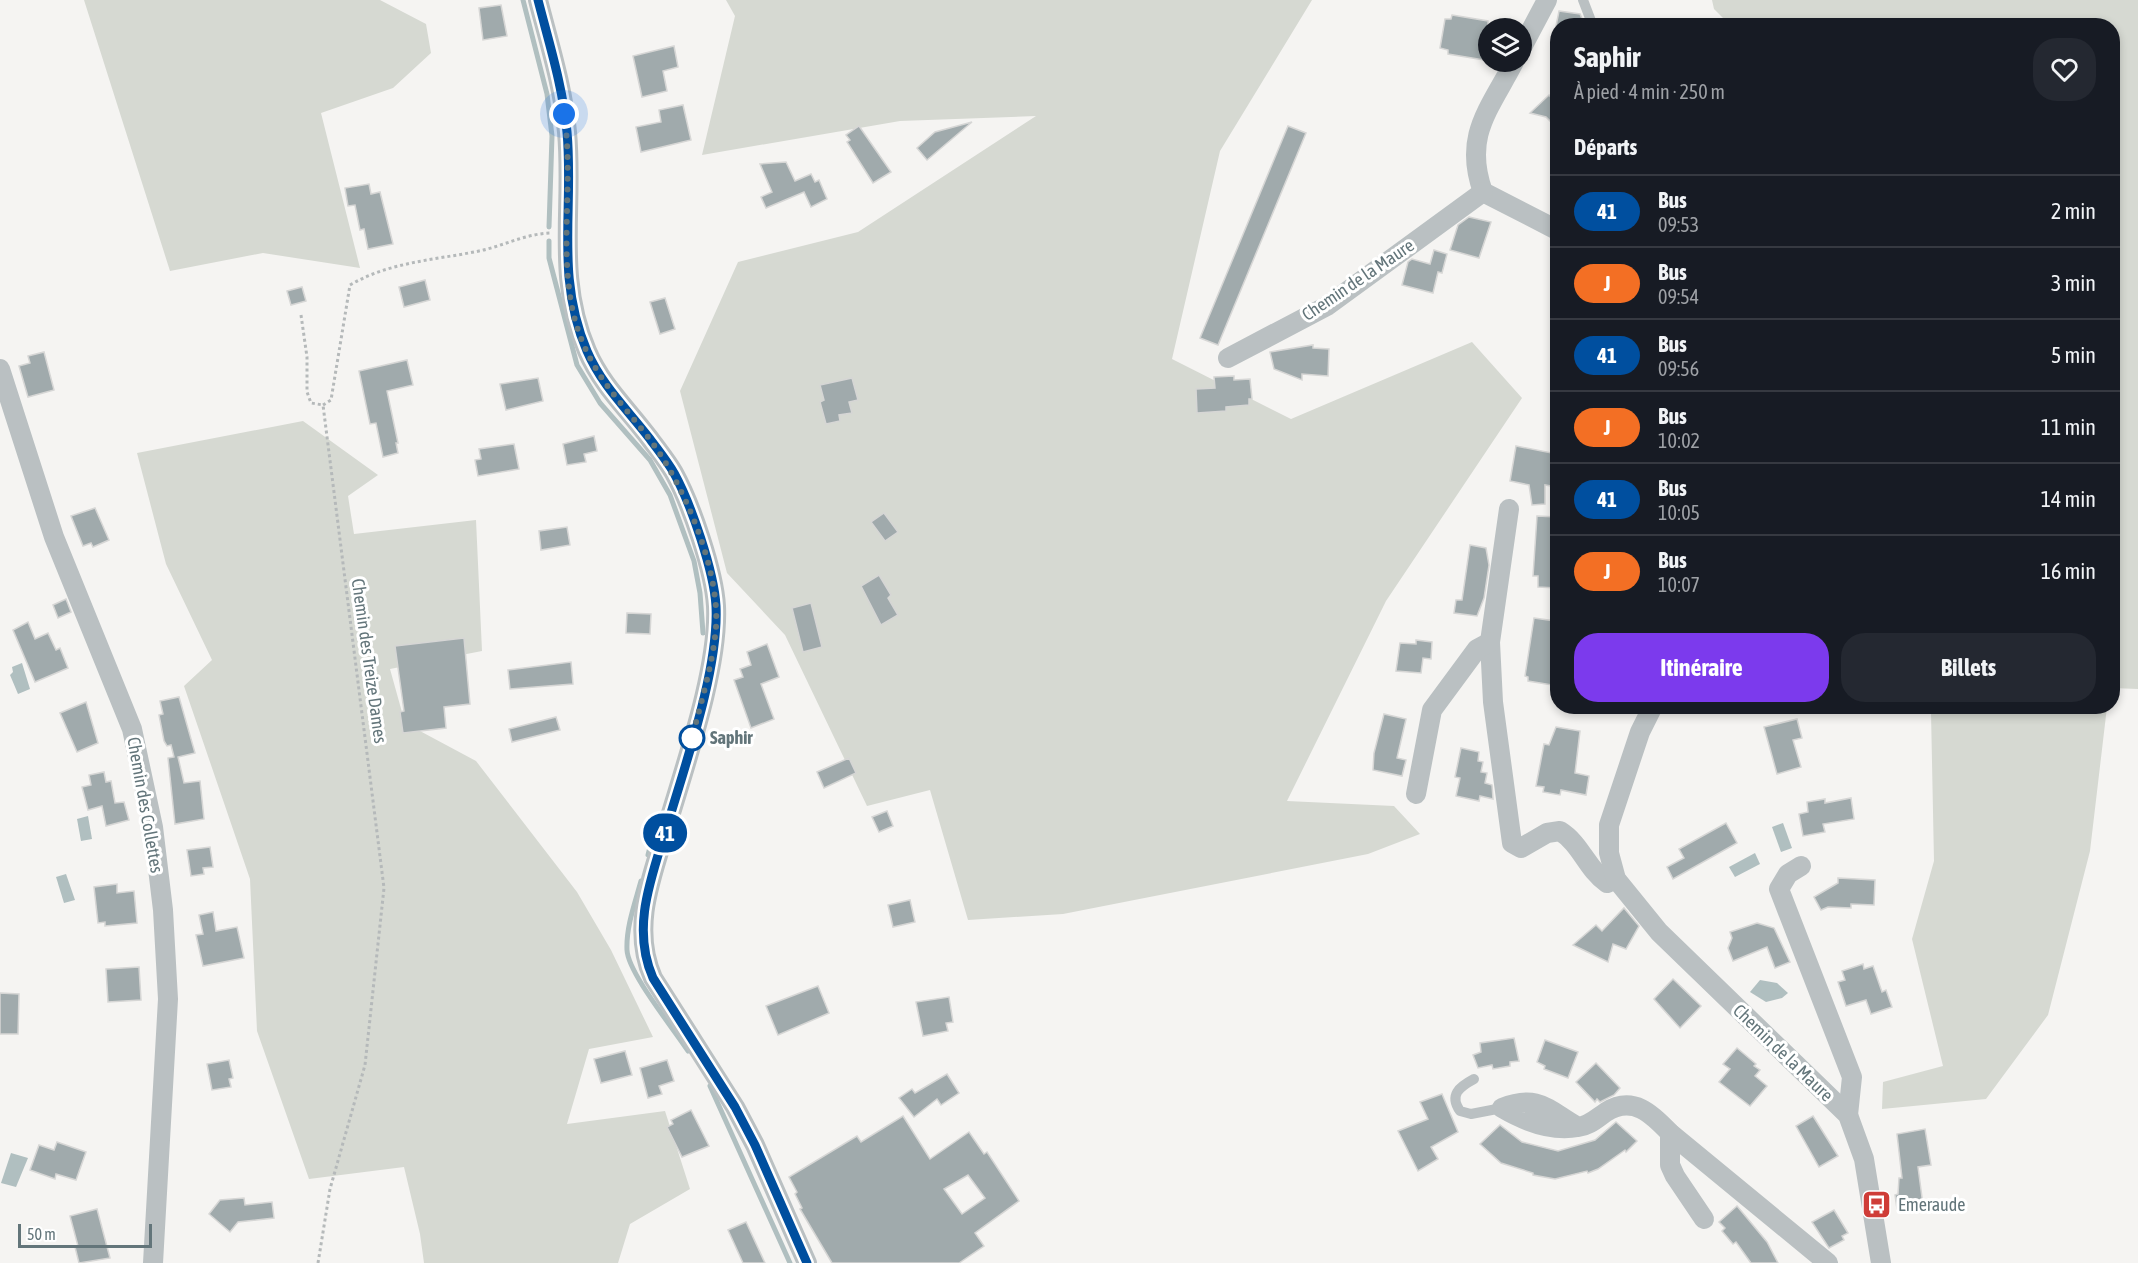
<!DOCTYPE html>
<html lang="fr">
<head>
<meta charset="utf-8">
<style>
	body { margin:0; font-family:"Asap Condensed",sans-serif; background:#242831; color:#f1f3f6; height:100vh; display:flex; flex-direction:column; font-size:22px; white-space:nowrap }
	* { box-sizing:border-box; margin:0 }
	p { font-size:20px; color:#9ea1a6 }
	.icon { flex:none; width:33px; height:33px; fill:none; stroke:currentColor; stroke-width:2; stroke-linecap:round; stroke-linejoin:round }
	.map { position:relative; flex:1; overflow:hidden }
	.side { position:absolute; left:1550px; top:18px; width:570px; height:696px; display:flex; flex-direction:column; background:#171b24; border-radius:24px; box-shadow:0 3px 9px #0003 }
	.side>* { flex:none }
	.badge { padding:0 12px; border-radius:20px; font-size:21px; line-height:39px }
	.controls { position:absolute; left:1478px; top:18px; display:grid; gap:12px }
	.controls a { display:grid; place-items:center; width:54px; height:54px; border-radius:50%; background:#171b24; box-shadow:0 3px 9px #0003; font-size:30px }
	.scale { position:absolute; left:18px; bottom:15px; width:134px; box-sizing:border-box; padding-left:6px; border:3px solid #63757a; border-top:0; font-size:16px; line-height:21px; white-space:nowrap; color:#63757a; -webkit-text-stroke:4px #fff; paint-order:stroke }
	.you { position:absolute; width:30px; height:30px; margin:-15px; border:4px solid #fff; border-radius:50%; background:#1a73e8; box-shadow:0 0 0 9px #1a73e833 }
	.map>.badge { position:absolute; translate:-50% -50%; box-shadow:0 0 0 3px #fff }
	h2 { padding:0 24px; font-size:22px; line-height:54px }
	.round { display:grid; place-items:center; flex:none; width:63px; height:63px; border-radius:24px; background:#242831 }
	.summary { display:flex; align-items:center; justify-content:space-between; height:102px; padding:0 24px }
	h1 { font-size:28px; font-weight:700; line-height:45px }
	.action { display:flex; gap:12px; margin-top:auto; padding:12px 24px }
	.action a { flex:1; height:69px; border-radius:24px; background:#7c3aed; color:#fff; font-size:24px; font-weight:700; line-height:69px; text-align:center }
	.action a+a { background:#242831; color:#f1f3f6 }
	ul { padding:0; list-style:none }
	li { display:flex; align-items:center; gap:18px; height:72px; padding:0 24px; border-top:2px solid #363941 }
	li div { flex:1 }
	li b { display:block; font-size:22px }
	li em { font-style:normal }
	li .badge { min-width:66px; font-weight:700; text-align:center }
	.map>svg:first-child { display:block }
	.green { fill:#d6d9d2 }
	.water { fill:#b0bfc0 }
	.lines { fill:none; stroke-linecap:round; stroke-linejoin:round }
	.stream { stroke:#b0bfc0; stroke-width:5 }
	.building { fill:#a0aaac; stroke:#d6d6d5; stroke-width:1.5; fill-rule:evenodd }
	.path { stroke:#b5b9ba; stroke-width:3; stroke-dasharray:3 3; stroke-linecap:butt }
	.lane { stroke:#bac0c2; stroke-width:10 }
	.street { stroke:#bac0c2; stroke-width:20 }
	.line-casing { stroke:#fff; stroke-width:14 }
	.line { stroke:#004f9f; stroke-width:9 }
	.walk { stroke:#63757a; stroke-width:6; stroke-dasharray:0 10.8 }
	.stop-dot { fill:#fff; stroke:#004f9f; stroke-width:3 }
	.labels { text-anchor:middle; stroke-width:6; stroke-linejoin:round; paint-order:stroke }
	.street-label { font-size:18px; fill:#63757a; stroke:#fff }
	.stop-label { font-size:18px; font-weight:bold; fill:#63757a; stroke:#fff; text-anchor:start }
	.poi-label { font-size:18px; fill:#63757a; stroke:#fff; text-anchor:start }
</style>
</head>
<body>
<div class="map">
<svg width="2138" height="1263" viewBox="0 0 2138 1263">
	<rect width="100%" height="100%" fill="#f5f4f2"/>
	<!-- green -->
	<g class="green">
		<path d="M84 0H380L426 24 431 53 393 88 321 113 360 268 263 253 170 271Z"/>
		<path d="M726 0H1312L1220 151 1172 359 1291 419 1472 342 1522 398 1386 601 1287 801 1394 806 1420 834 1368 854 1063 914 968 920 930 790 867 806 785 635 727 573 680 391 738 262 858 232 1036 116 900 121 702 155 735 16Z"/>
		<path d="M1712 0H2138V689L2112 688V26L1730 25 1714 9Z"/>
		<path d="M303 421 378 475 348 496 354 534 476 520 482 651 390 669 405 723 476 761 577 892 611 950 653 1037 589 1049 567 1124 665 1111 690 1189 630 1224 618 1263H424L420 1234 404 1167 309 1179 257 1031 250 879 184 686 212 660 166 564 137 453Z"/>
		<path d="M1928 707H2107L2090 851 2048 1015 1986 1099 1882 1109 1883 1082 1943 1066 1912 939 1934 861 1931 712Z"/>
	</g>
	<!-- water -->
	<g class="water">
		<path d="M22 663 30 689 18 694 10 675 13 672 12 667Z"/>
		<path d="M88 816 92 839 81 841 77 819Z"/>
		<path d="M1783 823 1792 848 1781 852 1772 827Z"/>
		<path d="M1755 853 1760 864 1735 877 1729 867Z"/>
		<path d="M66 874 75 900 64 903 56 877Z"/>
		<path d="M1760 980 1777 983 1788 993 1782 998 1766 1002 1750 992Z"/>
		<path d="M11 1153 28 1158 16 1187 1 1183Z"/>
	</g>
	<g class="lines">
		<!-- stream -->
		<g class="stream">
			<path d="M523 0 547 94 552 136 549 227"/>
			<path d="M549 241V258L577 365 600 403 650 460 670 495 694 561 700 593 703 633"/>
			<path d="M648 855 653 836"/>
			<path d="M641 881C635 903 626 927 627 950 628 973 674 1029 688 1051"/>
			<path d="M710 1086 790 1263"/>
		</g>
	</g>
	<!-- building -->
	<g class="building">
		<path d="M501 5 507 36 483 40 479 8Z"/>
		<path d="M1559 11 1580 14 1585 26H1556Z"/>
		<path d="M1452 15 1488 21V47L1484 60 1448 54V50L1440 48 1445 19H1451Z"/>
		<path d="M674 46 678 67 663 71 667 91 642 97 633 56Z"/>
		<path d="M1549 95 1557 104V128L1546 117 1530 113Z"/>
		<path d="M683 105 691 140 641 152 636 127 661 122 659 110Z"/>
		<path d="M972 122 927 160 917 148 935 132Z"/>
		<path d="M859 126 891 172 873 183 847 142 850 140 846 135Z"/>
		<path d="M1288 126 1306 133 1218 345 1200 338Z"/>
		<path d="M786 162 795 181 811 174 815 182 819 180 827 199 811 207 804 192 766 208 761 197 772 192 760 164Z"/>
		<path d="M369 184 371 194 380 192 393 244 368 249 364 229 360 230 355 205 348 206 345 188Z"/>
		<path d="M1469 217 1491 222 1479 258 1450 250 1458 225Z"/>
		<path d="M1434 250 1447 254 1442 273 1438 272 1433 293 1402 285 1408 262 1412 259 1430 264Z"/>
		<path d="M425 280 430 300 404 307 399 287Z"/>
		<path d="M302 287 306 301 291 305 287 291Z"/>
		<path d="M665 298 675 329 660 334 650 302Z"/>
		<path d="M1313 345V348L1329 349 1328 376 1302 374V380L1274 369 1270 352Z"/>
		<path d="M44 352 54 390 28 397 19 366 30 363 28 356Z"/>
		<path d="M407 360 413 385 387 391 398 443H396L398 453 383 457 376 423 370 424 359 371Z"/>
		<path d="M1234 376V380L1250 379 1252 399H1249V405L1226 407V411L1197 413 1196 389 1215 388 1214 377Z"/>
		<path d="M538 378 543 401 506 410 500 384Z"/>
		<path d="M852 378 858 400 849 402 852 413 839 415 840 421 826 424 820 402 824 400 820 385Z"/>
		<path d="M594 436 597 451 584 454 586 462 567 465 563 444Z"/>
		<path d="M514 444 519 469 478 476 475 460 481 459 479 449Z"/>
		<path d="M1516 446 1557 454V487L1545 485V504L1532 505 1529 485 1510 481Z"/>
		<path d="M95 508 109 540 93 547 91 543 83 546 71 516Z"/>
		<path d="M884 513 898 532 885 541 871 522Z"/>
		<path d="M1537 516 1557 517V588L1538 587V576H1533Z"/>
		<path d="M567 527 570 545 541 550 539 531Z"/>
		<path d="M1470 545 1486 548 1489 565 1484 598 1477 616 1454 613 1456 600H1462Z"/>
		<path d="M879 575 891 595 888 598 898 615 881 625 861 586Z"/>
		<path d="M66 599 71 612 58 618 53 605Z"/>
		<path d="M811 603 822 647 803 652 792 608Z"/>
		<path d="M627 613 651 614 650 634 626 633Z"/>
		<path d="M1534 618 1555 621 1551 641 1557 642V653L1552 685 1528 681V677L1525 676Z"/>
		<path d="M28 622 35 639 48 633 56 650 60 648 68 668 35 682 13 630Z"/>
		<path d="M464 638 470 704 444 707 446 728 403 733 400 712 404 711 395 646Z"/>
		<path d="M1416 640 1432 642 1431 659 1423 658 1421 673 1396 671 1400 643 1416 644Z"/>
		<path d="M767 644 779 677 761 684 774 719 751 728 734 680 743 677 740 669 751 665 747 652Z"/>
		<path d="M571 662 573 684 510 689 508 670Z"/>
		<path d="M179 697 195 753 178 757 184 783 200 781 204 819 175 824 168 758 174 757 171 745 167 746 164 741 159 715 163 714 160 701Z"/>
		<path d="M86 702 98 743 77 752 60 713Z"/>
		<path d="M1384 714 1406 719 1397 758 1406 760 1402 776 1373 770 1374 753Z"/>
		<path d="M556 717 560 730 512 742 509 729Z"/>
		<path d="M1797 719 1802 738 1793 740 1801 767 1777 774 1764 727Z"/>
		<path d="M1556 727 1580 731 1575 773 1589 776 1586 795 1561 790 1560 795 1543 792 1544 787 1536 786 1544 744 1549 745Z"/>
		<path d="M1461 748 1479 752 1478 761 1483 762 1481 772 1487 773 1485 783 1492 785 1493 799 1480 796 1479 801 1456 796 1460 778 1455 777Z"/>
		<path d="M849 758 856 773 824 788 817 772Z"/>
		<path d="M104 772 106 782 111 781 115 803 124 802 129 820 106 826 102 806 88 810 82 787 91 785 89 775Z"/>
		<path d="M1851 798 1854 819 1823 824 1825 832 1803 836 1799 814 1808 812 1807 802 1825 799V803Z"/>
		<path d="M887 811 893 826 879 832 872 817Z"/>
		<path d="M1726 823 1737 843 1673 879 1667 867 1684 858 1679 849Z"/>
		<path d="M210 847 213 867 203 868 204 874 191 876 187 850Z"/>
		<path d="M1838 878 1875 880 1874 905 1851 904V908L1828 907 1821 910 1814 897 1838 883Z"/>
		<path d="M117 884V893L134 891 137 923 105 926V922L98 923 94 887Z"/>
		<path d="M910 900 915 922 893 927 888 905Z"/>
		<path d="M1624 908 1639 926 1626 949 1613 944 1608 962 1573 945 1596 925 1602 931Z"/>
		<path d="M213 912 216 931 237 927 244 958 203 966 196 935 203 934 199 915Z"/>
		<path d="M1757 923 1774 928 1790 962 1775 968 1767 947 1733 961 1728 948 1732 938 1730 932Z"/>
		<path d="M1863 964 1864 969 1873 966 1882 992 1886 990 1892 1007 1871 1014 1866 1000 1846 1006 1838 982 1845 980 1842 971Z"/>
		<path d="M139 967 141 1000 108 1002 106 969Z"/>
		<path d="M1673 979 1701 1006 1680 1028 1654 999Z"/>
		<path d="M818 986 829 1013 778 1035 766 1006Z"/>
		<path d="M0 993 19 994 18 1034H0Z"/>
		<path d="M949 997 953 1022 946 1023 948 1031 923 1036 916 1002Z"/>
		<path d="M1514 1038 1519 1061 1510 1062V1066L1493 1069 1492 1065 1478 1068 1473 1055 1481 1052 1480 1043Z"/>
		<path d="M1545 1040 1578 1052 1568 1078 1544 1069 1545 1066 1537 1062Z"/>
		<path d="M1737 1048 1756 1064 1754 1066 1760 1070 1755 1076 1767 1086 1750 1106 1719 1082 1730 1069 1723 1064Z"/>
		<path d="M625 1051 632 1075 601 1083 594 1059Z"/>
		<path d="M229 1060 233 1078 229 1079 231 1087 212 1090 207 1064Z"/>
		<path d="M667 1060 674 1081 659 1086 662 1094 648 1098 640 1068Z"/>
		<path d="M1596 1063 1620 1088 1614 1095 1600 1102 1597 1099 1595 1102 1576 1082Z"/>
		<path d="M947 1074 959 1093 941 1105 937 1099 914 1117 899 1098 912 1089 915 1093Z"/>
		<path d="M1442 1094 1458 1132 1431 1147 1438 1159 1418 1171 1398 1131 1428 1119 1420 1102Z"/>
		<path d="M691 1110 709 1146 682 1157 667 1127 673 1124 671 1120Z"/>
		<path d="M903 1116 930 1159 969 1132 984 1154 987 1152 1019 1201 975 1233 984 1246 959 1263H832L800 1209 802 1208 795 1194 797 1192 789 1177 857 1136 861 1142ZM968 1175 985 1198 962 1214 944 1189Z"/>
		<path d="M1813 1116 1838 1156 1819 1167 1796 1126Z"/>
		<path d="M1616 1122 1637 1141 1626 1152 1625 1150 1598 1169 1588 1173 1587 1171 1555 1179 1533 1175V1173L1501 1163 1480 1144 1500 1125 1522 1142 1558 1151 1595 1140Z"/>
		<path d="M1925 1129 1931 1165 1918 1167 1923 1205 1897 1209 1895 1195 1898 1194 1899 1178H1902L1897 1134Z"/>
		<path d="M57 1142 86 1152 76 1180 56 1174 55 1179 30 1170 39 1145 54 1150Z"/>
		<path d="M244 1198 245 1205 272 1202 274 1218 238 1222 230 1232 209 1214 220 1200Z"/>
		<path d="M1737 1206 1767 1242 1778 1263H1751L1736 1242 1733 1244 1722 1231 1725 1228 1719 1222Z"/>
		<path d="M97 1209 110 1258 79 1263 75 1247 78 1246 70 1216Z"/>
		<path d="M1834 1210 1848 1233 1842 1236 1844 1240 1829 1248 1812 1222Z"/>
		<path d="M746 1222 765 1263H743L728 1230Z"/>
	</g>
	<g class="lines">
		<!-- path -->
		<g class="path">
			<path d="M301 315 307 357V392L311 403 323 405"/>
			<path d="M323 405 331 400 350 285C389 262 435 260 479 251 503 246 525 234 550 233"/>
			<path d="M318 1263 330 1189 365 1065 384 888 323 405"/>
		</g>
		<!-- lane -->
		<g class="lane">
			<path d="M1583 0 1593 26"/>
			<path d="M1474 1079C1459 1087 1449 1095 1460 1111L1471 1114 1502 1108"/>
		</g>
		<!-- street -->
		<g class="street">
			<path d="M538 0C549 43 563 87 567 132 574 208 555 277 587 351 602 386 628 409 650 439 658 450 667 461 674 473 691 504 714 571 716 606 719 667 686 762 668 823 653 874 630 926 653 978L735 1107 755 1145 807 1263"/>
			<path d="M1521 49 1547 0"/>
			<path d="M1514 62C1489 110 1463 136 1483 192L1557 230"/>
			<path d="M1228 358 1327 306 1483 192"/>
			<path d="M0 369 54 537 132 729 153 827 163 910 168 999 153 1263"/>
			<path d="M1509 509 1490 642 1493 702 1512 843 1521 848 1547 833 1560 831C1581 844 1587 869 1607 883L1616 879"/>
			<path d="M1653 706 1640 732 1609 825V853L1616 879 1659 932 1848 1115 1864 1159 1881 1263"/>
			<path d="M1416 794 1432 710 1477 649 1490 642"/>
			<path d="M1801 866 1788 874 1779 889 1852 1077 1848 1115"/>
			<path d="M1578 1127C1549 1111 1539 1093 1502 1108 1524 1121 1551 1132 1578 1127 1589 1126 1597 1118 1606 1112 1633 1095 1652 1114 1670 1133L1828 1263"/>
			<path d="M1670 1133V1165L1675 1176 1704 1219"/>
		</g>
	</g>
	<g class="lines">
		<defs>
			<path id="line" d="M538 0C549 43 563 87 567 132 574 208 555 277 587 351 602 386 628 410 650 439 658 450 667 461 674 473 691 504 714 571 716 606 719 668 686 762 668 823 653 874 630 926 653 978L735 1107 755 1145 807 1263"/>
		</defs>
		<!-- line casing -->
		<use href="#line" class="line-casing"/>
		<!-- line -->
		<use href="#line" class="line"/>
		<!-- walk -->
		<path class="walk" d="M564 114C575 185 556 258 577 327 592 374 619 400 648 437 683 482 720 569 716 627 713 664 701 702 692 738"/>
	</g>
	<!-- icons -->
	<defs>
		<symbol id="bus-square" viewBox="-11 -11 22 22"><rect x="-9" y="-9" width="18" height="18" rx="4" fill="#cf3d38" stroke="#fff"/><path d="M-5-6H5V4H4V6H2V4H-2V6H-4V4H-5ZM-3.5-4V0h7V-4ZM-3.5 1.2v1.5H-2V1.2ZM2 1.2v1.5H3.5V1.2Z" fill="#fff"/></symbol>
	</defs>
	<g fill-rule="evenodd">
		<use href="#bus-square" x="1860" y="1188" width="33" height="33"/>
	</g>
	<!-- markers -->
	<circle class="stop-dot" cx="692" cy="738" r="12"/>
	<g class="labels">
		<!-- street labels -->
		<g class="street-label">
			<text transform="translate(1358 280) rotate(-34)" y="6">Chemin de la Maure</text>
			<text transform="translate(369 661) rotate(82)" y="6">Chemin des Treize Dames</text>
			<text transform="translate(145 805) rotate(80)" y="6">Chemin des Collettes</text>
			<text transform="translate(1783 1053) rotate(44)" y="6">Chemin de la Maure</text>
		</g>
		<!-- stop labels -->
		<g class="stop-label">
			<text x="710" y="744">Saphir</text>
		</g>
		<!-- poi labels -->
		<g class="poi-label">
			<text x="1898" y="1211">Emeraude</text>
		</g>
	</g>
</svg>
<div class="controls">
<a><svg class="icon" aria-label="layers" viewBox="0 0 24 24"><path d="M12 4l9 5-9 5-9-5zM3 14l9 5 9-5"/></svg></a>
</div>
<div class="scale">50 m</div>
<div class="you" style="left:564px;top:114px"></div>
<b class="badge" style="left:665px;top:833px;background:#004f9f;color:#fff">41</b>
<section class="side">
<div class="summary"><div><h1>Saphir</h1><p>À pied · 4 min · 250 m</p></div><a class="round"><svg class="icon" aria-label="heart" viewBox="0 0 24 24"><path d="M12 20l-8-8c-3-5 5-10 8-4 3-6 11-1 8 4z"/></svg></a></div>
<h2>Départs</h2>
<ul>
<li><span class="badge" style="background:#004f9f;color:#fff">41</span><div><b>Bus</b><p>09:53</p></div><em>2 min</em></li>
<li><span class="badge" style="background:#f36f24;color:#fff">J</span><div><b>Bus</b><p>09:54</p></div><em>3 min</em></li>
<li><span class="badge" style="background:#004f9f;color:#fff">41</span><div><b>Bus</b><p>09:56</p></div><em>5 min</em></li>
<li><span class="badge" style="background:#f36f24;color:#fff">J</span><div><b>Bus</b><p>10:02</p></div><em>11 min</em></li>
<li><span class="badge" style="background:#004f9f;color:#fff">41</span><div><b>Bus</b><p>10:05</p></div><em>14 min</em></li>
<li><span class="badge" style="background:#f36f24;color:#fff">J</span><div><b>Bus</b><p>10:07</p></div><em>16 min</em></li>
</ul>
<div class="action"><a>Itinéraire</a><a>Billets</a></div>
</section>
</div>
</body>
</html>
